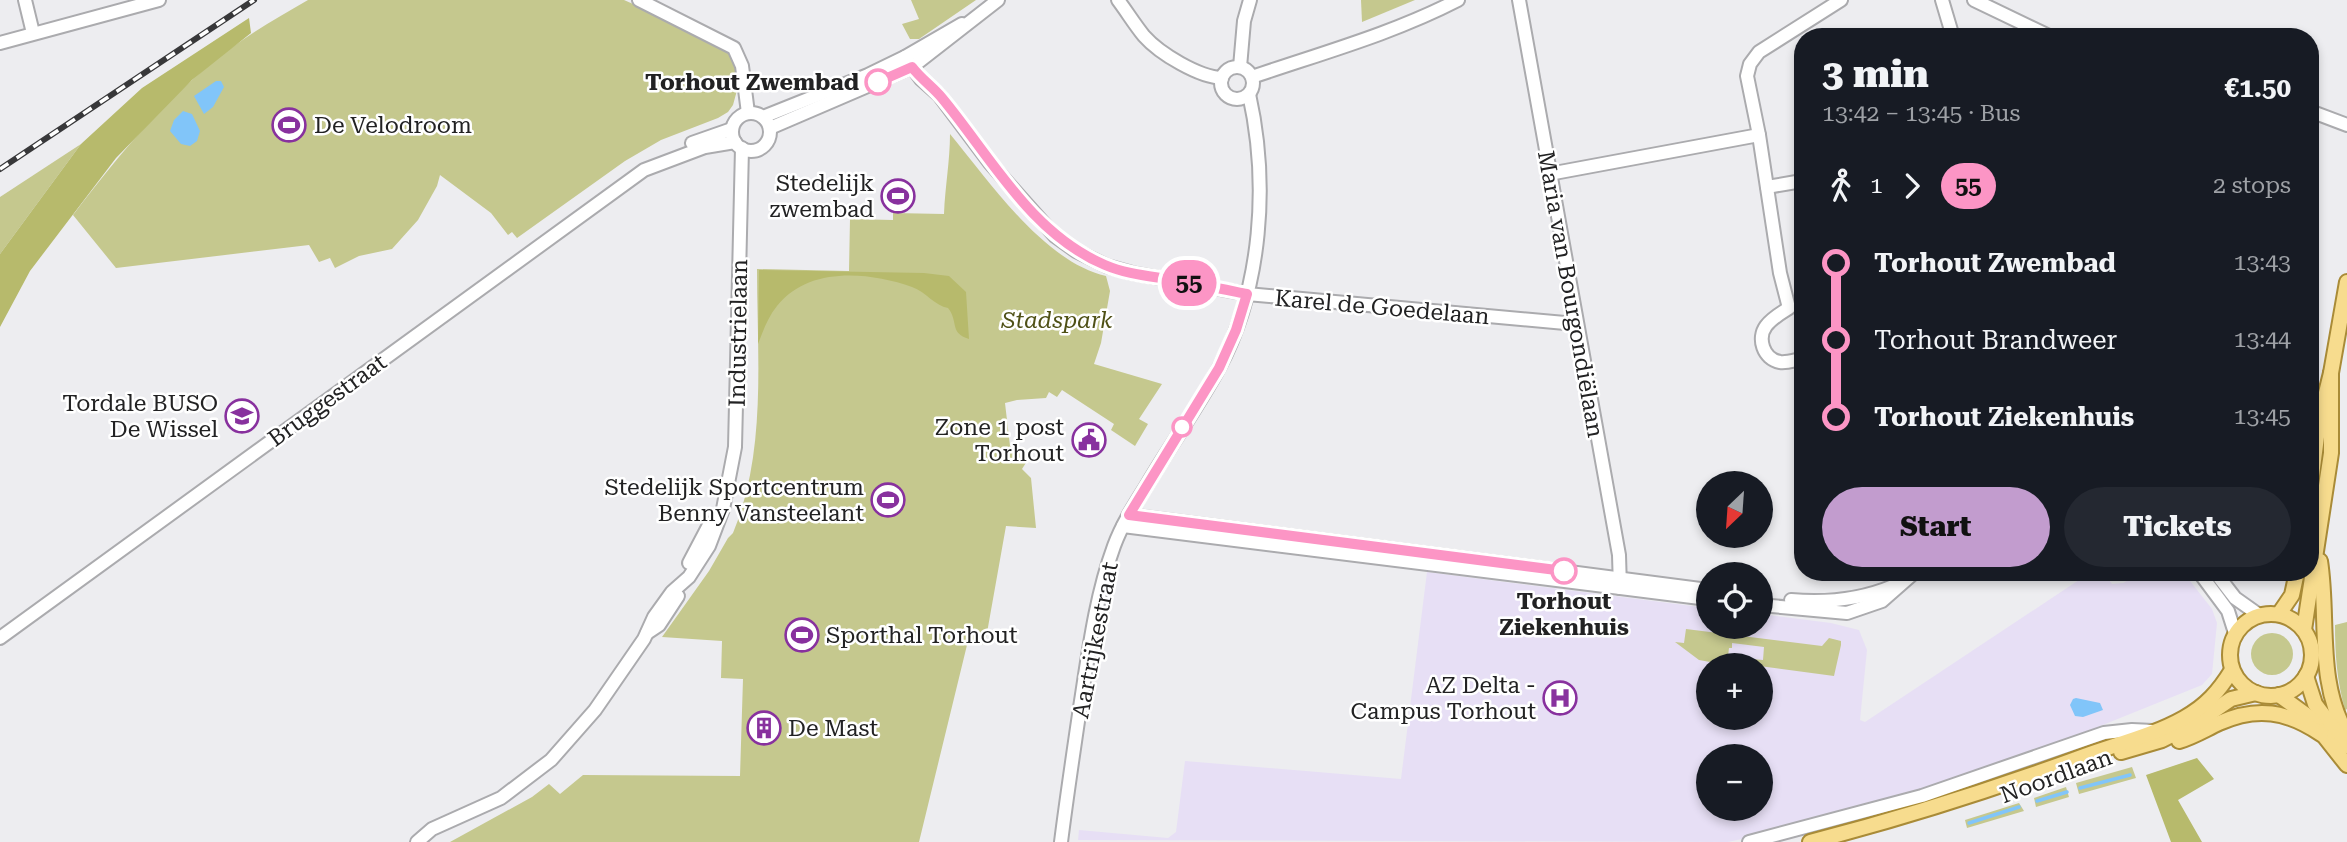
<!DOCTYPE html>
<html lang="en">
<head>
<meta charset="utf-8">
<style>
	body { margin:0; font-family:"Roboto Serif",serif; background:#242831; color:#f1f3f6; height:100vh; display:flex; flex-direction:column; font-size:26px; white-space:nowrap }
	* { box-sizing:border-box; margin:0 }
	p { font-size:23px; color:#9ea1a6 }
	.icon { flex:none; width:38px; height:38px; fill:none; stroke:currentColor; stroke-width:2; stroke-linecap:round; stroke-linejoin:round }
	.map { position:relative; flex:1; overflow:hidden }
	.drawer { position:absolute; left:1794px; top:28px; width:525px; height:553px; display:flex; flex-direction:column; background:#171b24; border-radius:28px; box-shadow:0 4px 10px #0003 }
	.drawer>* { flex:none }
	.badge { padding:0 14px; border-radius:23px; font-size:24px; line-height:46px }
	.needle { width:46px; rotate:205deg }
	.tools { position:absolute; left:1696px; top:471px; display:grid; gap:14px }
	.tools a { display:grid; place-items:center; width:77px; height:77px; border-radius:50%; background:#171b24; box-shadow:0 4px 10px #0003; font-size:35px }
	.map>.badge { position:absolute; translate:-50% -50%; box-shadow:0 0 0 4px #fff }
	.legs { display:flex; align-items:center; gap:10px; height:77px; padding:0 28px; font-size:23px }
	.legs p { margin-inline-start:auto }
	.summary { display:flex; align-items:center; justify-content:space-between; height:119px; padding:0 28px }
	h1 { font-size:38px; font-weight:800; line-height:52px }
	.primary-button { display:flex; gap:14px; margin-top:auto; padding:14px 28px }
	.primary-button a { flex:1; height:80px; border-radius:42px; background:#c29cce; color:#111; font-size:28px; font-weight:800; line-height:80px; text-align:center }
	.primary-button a+a { background:#242831; color:#f1f3f6 }
	ul { padding:0 28px; list-style:none }
	li { display:flex; align-items:center; gap:24px; height:77px; font-size:26px }
	li i { display:grid; place-items:center; width:10px; height:100%; margin:0 9px; background:currentColor }
	li i::after { content:''; width:18px; height:18px; margin:-9px; border:5px solid; border-radius:50%; background:#171b24 }
	li p { margin-inline-start:auto }
	li:first-child i { background:linear-gradient(#0000 50%,currentColor 0) }
	li:last-child i { background:linear-gradient(currentColor 50%,#0000 0) }
	.map>svg:first-child { display:block }
	.medical { fill:#e7dff5; fill-rule:evenodd }
	.green { fill:#c5c88e }
	.forest { fill:#b7ba6c }
	.water { fill:#81c5f9 }
	.lines { fill:none; stroke-linecap:round; stroke-linejoin:round }
	.stream { stroke:#81c5f9; stroke-width:3.5 }
	.minor-casing { stroke:#ababae; stroke-width:16 }
	.major-casing { stroke:#a98b37; stroke-width:18 }
	.minor { stroke:#fff; stroke-width:12 }
	.major { stroke:#f7dc8e; stroke-width:14 }
	.rail-casing { stroke:#38383a; stroke-width:6 }
	.rail { stroke:#fff; stroke-width:3.5; stroke-dasharray:10; stroke-linecap:butt }
	.line-1-casing { stroke:#fff; stroke-width:16 }
	.line-1 { stroke:#fc95c5; stroke-width:10 }
	.stop-1-dot { fill:#fff; stroke:#fc95c5; stroke-width:3.5 }
	.labels { text-anchor:middle; stroke-width:5; stroke-linejoin:round; paint-order:stroke }
	.stop-label { font-size:23px; font-weight:bold; fill:#222223; stroke:#fff; text-anchor:end }
	.poi-label { font-size:23px; fill:#222223; stroke:#fff; text-anchor:end }
	.street-label { font-size:23px; fill:#222223; stroke:#fff }
	.park-label { font-size:23px; font-style:italic; fill:#4f5116; stroke:#fff }
</style>
</head>
<body>
<div class="map">
<svg width="2347" height="842" viewBox="0 0 2347 842">
	<rect width="100%" height="100%" fill="#ededf0"/>
	<!-- medical -->
	<path class="medical" d="M1427 572 1708 608V626H1760L1761 614 1831 623 1859 630 1867 650 1860 720 1865 722 2091 572H2103L2112 584 2123 583 2144 572H2183L2212 609 2217 623 2212 674 2202 685 2026 756 1909 797 1791 828 1728 842 1078 840 1079 830 1168 838 1176 832 1185 761 1401 779ZM1708 665H1760V718H1708ZM1708 756H1760V808H1708Z"/>
	<!-- green -->
	<g class="green">
		<path d="M308 0H624L710 38 722 45 736 59 739 83 733 105 728 112 718 118 661 140 625 161 517 238 512 232 508 235 491 213 440 175 437 186 418 220 392 249 359 256 335 268 330 258 319 262 309 245 116 268 73 215C122 151 176 85 244 39 264 25 286 13 308 0Z"/>
		<path d="M911 0H976L919 39H910L902 24 919 19Z"/>
		<path d="M1361 0H1415L1362 22Z"/>
		<path d="M950 134C989 181 1044 262 1106 276L1110 291 1101 343 1094 364 1162 384 1139 419 1148 424 1135 446 1111 430 1114 424 1062 390 1057 397 1049 392 1046 398 1017 400 1005 403 1010 446 1029 458 1022 469 1031 478 1036 528 1006 526 985 644 967 645 919 842H450L532 797 549 784 560 794 583 775 740 776 743 679 721 678 722 641 662 637 709 571 728 538 733 533C767 451 757 356 757 269L849 271 850 219 893 220V213L944 214C945 187 950 161 950 134Z"/>
		<path d="M81 144 0 254V197Z"/>
		<path d="M2347 622V709L2345 710C2337 681 2335 655 2335 625Z"/>
		<path d="M1686 629 1822 646 1829 638 1841 641V645L1834 676 1730 662 1731 657 1763 660 1764 647 1732 643V648H1729L1727 665 1699 660 1675 642 1684 643Z"/>
		<circle cx="2272" cy="654" r="21"/>
		<path d="M2132 767 2136 778 2079 794 2076 783Z"/>
		<path d="M2066 787 2069 797 2036 807 2034 798Z"/>
		<path d="M2019 803 2024 811 1967 828 1965 820Z"/>
	</g>
	<!-- forest -->
	<g class="forest">
		<path d="M249 18 251 33 192 80 116 158 30 271 0 327V254L81 144 142 88Z"/>
		<path d="M759 270 924 273 949 276 966 292 969 339C949 333 959 322 948 308 935 306 926 292 912 287 869 272 809 266 777 306 768 317 763 331 758 344Z"/>
		<path d="M2197 758 2214 779 2178 800 2202 842H2171L2146 775Z"/>
	</g>
	<!-- water -->
	<g class="water">
		<path d="M216 81H221L224 87 213 107 204 114 194 96Z"/>
		<path d="M183 111 192 114 200 131 197 141 190 146 181 144 170 131 174 120Z"/>
		<path d="M2076 698 2100 703 2103 710 2083 717 2075 716 2070 705 2073 699Z"/>
	</g>
	<g class="lines">
		<!-- stream -->
		<g class="stream">
			<path d="M2080 788 2130 775"/>
			<path d="M2037 801 2067 792"/>
			<path d="M1969 823 2019 807"/>
		</g>
		<defs>
			<g id="minor">
				<path d="M25 0 33 33"/>
				<path d="M639 0 734 48 742 66 748 113"/>
				<path d="M1118 0C1127 12 1135 25 1144 36 1160 54 1199 77 1222 78"/>
				<path d="M1519 0 1619 555 1620 588"/>
				<path d="M1942 0 1953 37"/>
				<path d="M1974 0 2051 37"/>
				<path d="M0 43 159 0"/>
				<path d="M905 57 921 79 939 95 990 163 1055 236 1076 251 1107 266 1132 273 1247 294 1576 324"/>
				<path d="M1240 67 1244 21 1250 0"/>
				<circle cx="1237" cy="83" r="16"/>
				<path d="M1252 77C1322 53 1392 34 1458 0"/>
				<path d="M2310 111 2347 125"/>
				<circle cx="751" cy="132" r="19"/>
				<path d="M763 117 868 75 905 57 962 24"/>
				<path d="M770 128 912 67 998 0"/>
				<path d="M692 143 732 129"/>
				<path d="M1549 174 1759 135"/>
				<path d="M1767 187 1802 181"/>
				<path d="M1802 359C1795 360 1787 363 1780 362 1763 359 1757 338 1766 326 1772 318 1781 313 1789 308L1780 273 1759 135 1747 76 1750 64 1759 52 1841 0"/>
				<path d="M1129 515 1708 590"/>
				<path d="M1123 526 1708 599"/>
				<path d="M689 563 709 525 719 518"/>
				<path d="M2199 572 2228 611 2235 633"/>
				<path d="M2215 572 2235 598 2259 615"/>
				<path d="M1791 600C1826 603 1860 600 1893 586"/>
				<path d="M1760 605 1847 613 1882 601 1915 572"/>
				<path d="M647 633 659 625 678 596"/>
				<path d="M0 638 644 170 705 147 735 142"/>
				<path d="M417 842 432 829 501 798 551 760 595 710 644 639 654 617 672 592 689 577 709 546 723 509 735 447 742 148"/>
				<path d="M1061 842C1067 795 1074 748 1081 701 1089 649 1096 595 1114 546 1122 524 1135 504 1147 485 1170 446 1197 408 1219 368 1262 287 1269 183 1249 94"/>
				<path d="M1749 842 1922 796 2104 733 2132 730 2153 731"/>
			</g>
			<g id="major">
				<path d="M2310 491 2319 421 2331 373 2347 282"/>
				<path d="M2320 561C2329 618 2316 682 2347 734"/>
				<circle cx="2271" cy="655" r="41"/>
				<path d="M2279 614 2292 595 2297 572"/>
				<path d="M2304 630 2331 453V373"/>
				<path d="M2306 676 2315 704 2347 746"/>
				<path d="M2279 695 2309 717 2347 765"/>
				<path d="M2179 741C2193 737 2206 729 2219 723 2257 706 2287 711 2321 734"/>
				<path d="M2121 752 2162 740 2196 723 2231 699 2256 693"/>
				<path d="M1810 842C1903 818 1994 789 2084 756 2117 744 2154 735 2184 718 2206 706 2219 691 2232 670"/>
			</g>
		</defs>
		<!-- minor casing -->
		<use href="#minor" class="minor-casing"/>
		<!-- major casing -->
		<use href="#major" class="major-casing"/>
		<!-- minor -->
		<use href="#minor" class="minor"/>
		<!-- major -->
		<use href="#major" class="major"/>
		<defs>
			<path id="rail" d="M0 169 254 0"/>
		</defs>
		<!-- rail casing -->
		<use href="#rail" class="rail-casing"/>
		<!-- rail -->
		<use href="#rail" class="rail"/>
	</g>
	<g class="lines">
		<defs>
			<path id="line-1" d="M878 82 912 67C921 79 933 87 942 98 991 157 1031 234 1105 265 1126 274 1150 276 1173 280 1198 284 1222 289 1247 294L1236 330 1219 368 1129 515 1564 571"/>
		</defs>
		<!-- line-1 casing -->
		<use href="#line-1" class="line-1-casing"/>
		<!-- line-1 -->
		<use href="#line-1" class="line-1"/>
	</g>
	<!-- icons -->
	<defs>
		<symbol id="stadium-ring" viewBox="-11 -11 22 22"><circle r="9.5" fill="#fff" stroke="#88319e" stroke-width="1.5"/><path d="M0-5a6.5 5 0 1 0 0 10a6.5 5 0 1 0 0-10ZM-3.5-1.8h7v3.6h-7Z" fill="#88319e"/></symbol>
		<symbol id="school-ring" viewBox="-11 -11 22 22"><circle r="9.5" fill="#fff" stroke="#88319e" stroke-width="1.5"/><path d="M0-5L7-2L0 1L-7-2ZM-4 1L0 2.5L4 1V4Q0 6-4 4Z" fill="#88319e"/></symbol>
		<symbol id="civic-ring" viewBox="-11 -11 22 22"><circle r="9.5" fill="#fff" stroke="#88319e" stroke-width="1.5"/><path d="M-.6-6.5H3V-4.5H.6V-3L4-1V1h2V6H-6V1h2V-1L-.6-3ZM-1.2 2.5V6h2.4V2.5Z" fill="#88319e"/></symbol>
		<symbol id="hospital-ring" viewBox="-11 -11 22 22"><circle r="9.5" fill="#fff" stroke="#88319e" stroke-width="1.5"/><path d="M-5-5h3v3.5h4V-5h3V5h-3V1.5h-4V5h-3Z" fill="#88319e"/></symbol>
		<symbol id="building-ring" viewBox="-11 -11 22 22"><circle r="9.5" fill="#fff" stroke="#88319e" stroke-width="1.5"/><path d="M-4-6H4V6H1V3H-1V6H-4ZM-2.5-4.3h1.7v1.8h-1.7ZM.8-4.3h1.7v1.8H.8ZM-2.5-1h1.7V.8h-1.7ZM.8-1h1.7V.8H.8Z" fill="#88319e"/></symbol>
	</defs>
	<g fill-rule="evenodd">
		<use href="#stadium-ring" x="270" y="106" width="38" height="38"/>
		<use href="#stadium-ring" x="879" y="177" width="38" height="38"/>
		<use href="#school-ring" x="223" y="397" width="38" height="38"/>
		<use href="#civic-ring" x="1070" y="421" width="38" height="38"/>
		<use href="#stadium-ring" x="869" y="481" width="38" height="38"/>
		<use href="#stadium-ring" x="783" y="616" width="38" height="38"/>
		<use href="#hospital-ring" x="1541" y="679" width="38" height="38"/>
		<use href="#building-ring" x="745" y="709" width="38" height="38"/>
	</g>
	<!-- markers -->
	<g class="stop-1-dot">
		<circle cx="878" cy="82" r="12"/>
		<circle cx="1182" cy="427" r="9"/>
		<circle cx="1564" cy="571" r="12"/>
	</g>
	<g class="labels">
		<!-- stop labels -->
		<g class="stop-label">
			<text x="859" y="90">Torhout Zwembad</text>
			<text x="1564" y="609" text-anchor="middle">Torhout<tspan x="1564" dy="26">Ziekenhuis</tspan></text>
		</g>
		<!-- poi labels -->
		<g class="poi-label">
			<text x="314" y="133" text-anchor="start">De Velodroom</text>
			<text x="874" y="191">Stedelijk<tspan x="874" dy="26">zwembad</tspan></text>
			<text x="218" y="411">Tordale BUSO<tspan x="218" dy="26">De Wissel</tspan></text>
			<text x="1064" y="435">Zone 1 post<tspan x="1064" dy="26">Torhout</tspan></text>
			<text x="864" y="495">Stedelijk Sportcentrum<tspan x="864" dy="26">Benny Vansteelant</tspan></text>
			<text x="826" y="643" text-anchor="start">Sporthal Torhout</text>
			<text x="1536" y="693">AZ Delta -<tspan x="1536" dy="26">Campus Torhout</tspan></text>
			<text x="788" y="736" text-anchor="start">De Mast</text>
		</g>
		<!-- street labels -->
		<g class="street-label">
			<text transform="translate(1571 294) rotate(80)" y="8">Maria van Bourgondiëlaan</text>
			<text transform="translate(1382 307) rotate(5)" y="8">Karel de Goedelaan</text>
			<text transform="translate(738 333) rotate(-89)" y="8">Industrielaan</text>
			<text transform="translate(327 400) rotate(-36)" y="8">Bruggestraat</text>
			<text transform="translate(1095 640) rotate(-79)" y="8">Aartrijkestraat</text>
			<text transform="translate(2056 776) rotate(-20)" y="8">Noordlaan</text>
		</g>
		<!-- park labels -->
		<g class="park-label">
			<text x="1057" y="328">Stadspark</text>
		</g>
	</g>
</svg>
<div class="tools">
<a><svg class="needle" viewBox="-14 -14 28 28"><path d="M0-13l5 13h-10z" fill="#e53935"/><path d="M0 13l5-13h-10z" fill="#9ea1a6"/></svg></a>
<a><svg class="icon" aria-label="locate" viewBox="0 0 24 24"><circle cx="12" cy="12" r="6"/><path d="M12 2v4M12 18v4M2 12h4M18 12h4"/></svg></a>
<a>+</a>
<a>−</a>
</div>
<b class="badge" style="left:1189px;top:283px;background:#fc95c5;color:#111">55</b>
<section class="drawer">
<div class="summary"><div><h1>3 min</h1><p>13:42 – 13:45 · Bus</p></div><b>€1.50</b></div>
<div class="legs"><svg class="icon" aria-label="walk" viewBox="0 0 24 24"><circle cx="13" cy="4" r="2"/><path d="M13 8l-2 6 4 7M11 14l-3 7M7 12l3-4h3l4 4"/></svg>1<svg class="icon" aria-label="forward" viewBox="0 0 24 24"><path d="M9 5l7 7-7 7"/></svg><b class="badge" style="background:#fc95c5;color:#111">55</b><p>2 stops</p></div>
<ul>
<li><i style="color:#fc95c5"></i><b>Torhout Zwembad</b><p>13:43</p></li>
<li><i style="color:#fc95c5"></i><span>Torhout Brandweer</span><p>13:44</p></li>
<li><i style="color:#fc95c5"></i><b>Torhout Ziekenhuis</b><p>13:45</p></li>
</ul>
<div class="primary-button"><a>Start</a><a>Tickets</a></div>
</section>
</div>
</body>
</html>
